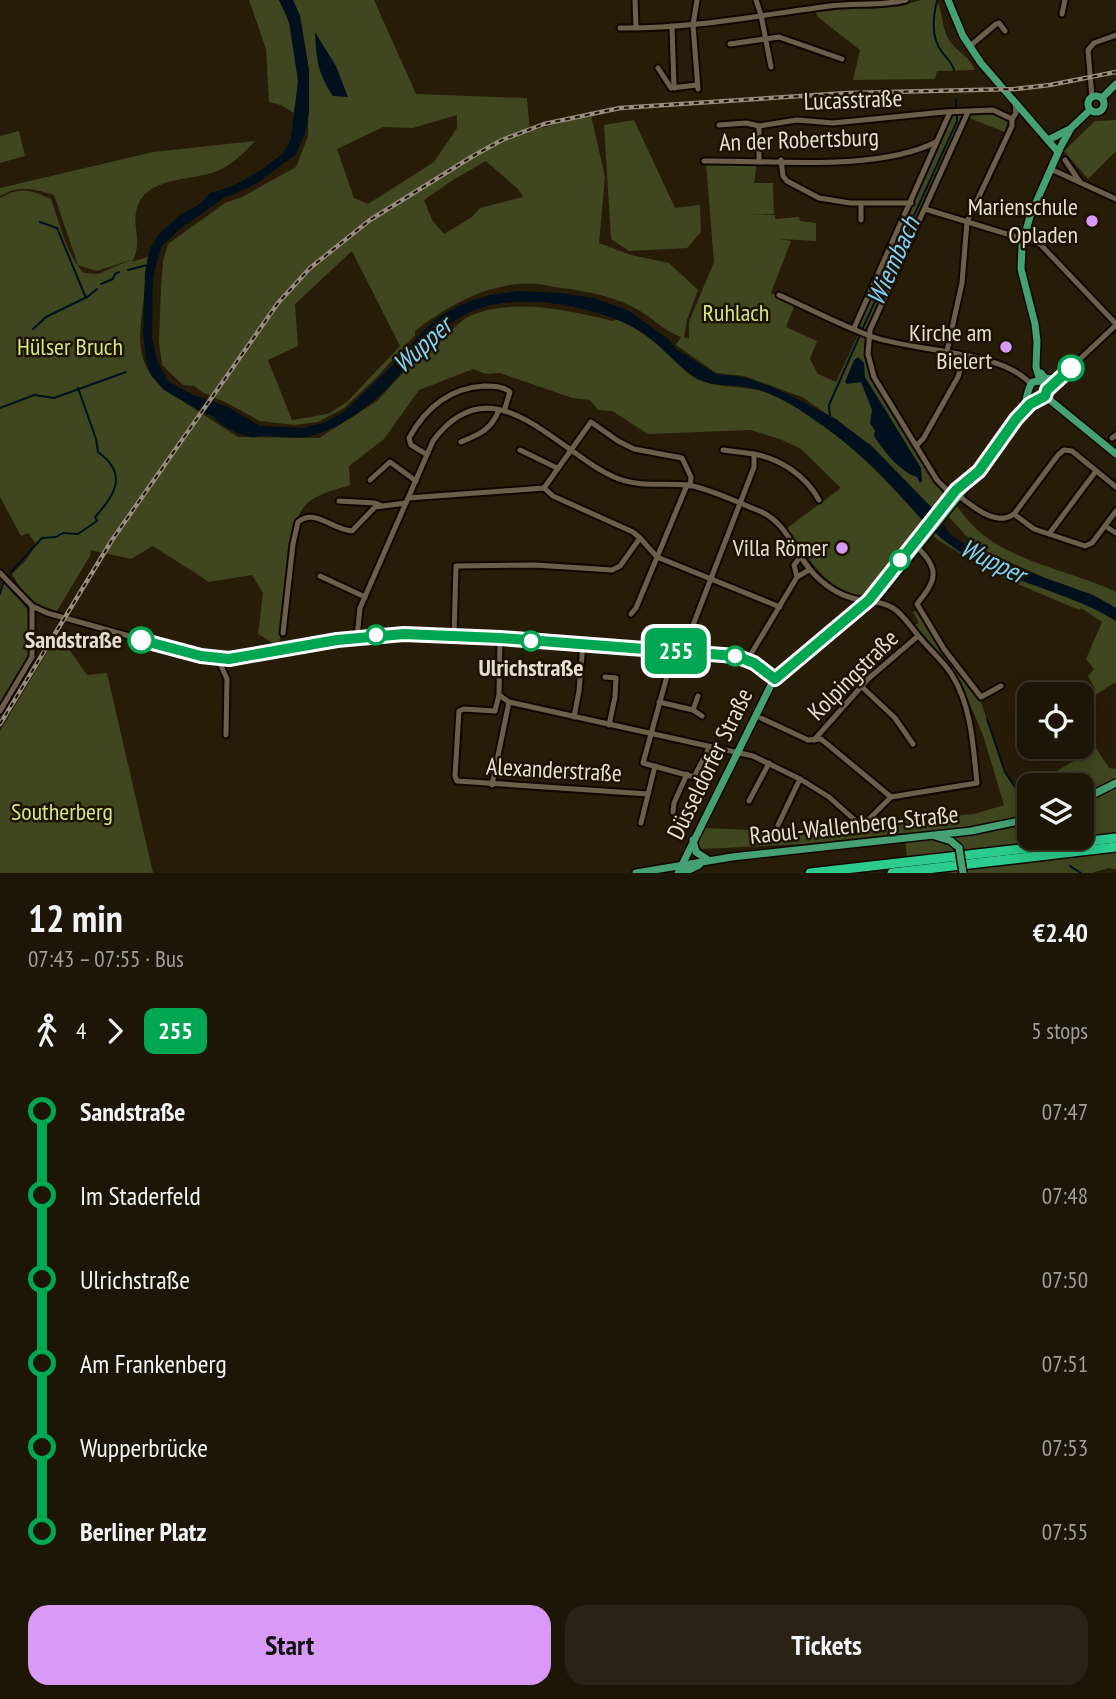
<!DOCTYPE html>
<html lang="en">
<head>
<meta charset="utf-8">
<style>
	body { margin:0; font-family:"PT Sans Narrow",sans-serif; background:#2a2214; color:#f1f3f6; height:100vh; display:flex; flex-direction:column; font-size:26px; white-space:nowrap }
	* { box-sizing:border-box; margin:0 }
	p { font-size:23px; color:#a09f9b }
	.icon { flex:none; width:38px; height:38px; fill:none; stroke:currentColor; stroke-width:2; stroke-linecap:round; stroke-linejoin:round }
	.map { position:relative; height:873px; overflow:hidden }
	.side { display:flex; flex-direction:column; background:#1d1506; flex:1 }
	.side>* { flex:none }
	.badge { padding:0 14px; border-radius:10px; font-size:24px; line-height:46px }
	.fabs { position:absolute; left:1017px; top:682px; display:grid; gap:14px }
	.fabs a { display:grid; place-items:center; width:77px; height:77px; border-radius:14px; background:#1d1506; box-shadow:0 4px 18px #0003,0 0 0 2px #3b3428; font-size:35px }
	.map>.badge { position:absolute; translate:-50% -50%; box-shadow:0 0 0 4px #fff }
	.legs { display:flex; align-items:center; gap:10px; height:77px; padding:0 28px; font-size:23px }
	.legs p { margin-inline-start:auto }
	.headline { display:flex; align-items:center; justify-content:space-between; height:119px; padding:0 28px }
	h1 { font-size:38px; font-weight:700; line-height:52px }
	.button { display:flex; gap:14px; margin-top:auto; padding:14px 28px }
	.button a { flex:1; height:80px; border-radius:21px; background:#d99af7; color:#111; font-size:28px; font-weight:700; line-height:80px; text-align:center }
	.button a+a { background:#2a2214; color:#f1f3f6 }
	ul { padding:0 28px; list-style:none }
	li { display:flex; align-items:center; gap:24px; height:84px; font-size:26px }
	li i { display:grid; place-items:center; width:10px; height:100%; margin:0 9px; background:currentColor }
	li i::after { content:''; width:18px; height:18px; margin:-9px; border:5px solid; border-radius:50%; background:#1d1506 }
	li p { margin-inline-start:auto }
	li:first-child i { background:linear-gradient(#0000 50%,currentColor 0) }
	li:last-child i { background:linear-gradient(currentColor 50%,#0000 0) }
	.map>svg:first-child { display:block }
	.green { fill:#40461f; fill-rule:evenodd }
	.water { fill:#00111d }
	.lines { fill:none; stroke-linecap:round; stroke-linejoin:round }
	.stream { stroke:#00111d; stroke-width:2 }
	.minor-casing { stroke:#100600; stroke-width:9 }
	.major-casing { stroke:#100600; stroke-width:10 }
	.highway-casing { stroke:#100600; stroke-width:12 }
	.minor { stroke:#6b5f49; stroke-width:5 }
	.major { stroke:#45a072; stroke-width:7 }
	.highway { stroke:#2bcc8d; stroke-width:9 }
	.rail-casing { stroke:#978e7f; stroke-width:4.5 }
	.rail { stroke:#1d1302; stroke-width:2; stroke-dasharray:5; stroke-linecap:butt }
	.major-bridge-casing { stroke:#100600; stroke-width:10; stroke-linecap:butt }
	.major-bridge { stroke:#45a072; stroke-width:7 }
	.line-1-casing { stroke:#fff; stroke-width:16 }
	.line-1 { stroke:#00a651; stroke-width:10 }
	.poi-dot { fill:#d99af7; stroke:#1d1302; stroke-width:2.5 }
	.stop-1-dot { fill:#fff; stroke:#00a651; stroke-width:3.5 }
	.labels { text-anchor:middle; stroke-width:5; stroke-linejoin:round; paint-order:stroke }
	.street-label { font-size:24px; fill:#e5ded1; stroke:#1d1302 }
	.poi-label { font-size:24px; fill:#e5ded1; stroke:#1d1302; text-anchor:end }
	.park-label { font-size:24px; fill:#d6e781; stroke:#1d1302 }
	.stop-label { font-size:24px; font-weight:bold; fill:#e5ded1; stroke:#1d1302; text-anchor:end }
	.water-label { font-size:26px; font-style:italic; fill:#7cd1fc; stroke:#1d1302 }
</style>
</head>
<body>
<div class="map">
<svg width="1116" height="873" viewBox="0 0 1116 873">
	<rect width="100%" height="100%" fill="#271c08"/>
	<!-- green -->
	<g class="green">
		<path d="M249 0H279C291 18 302 69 298 91 297 99 294 105 294 113L281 105 269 102 266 49Z"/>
		<path d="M293 0H374L416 94 527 98 530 131 591 115 605 177 599 243 631 255 669 263 698 290 687 320 684 337 689 339V322L714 262 706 163 757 164 754 183H773L774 214 751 215H775V219L799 217 800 221 816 223V241L780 239 791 241 771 293 795 304 786 327 817 341 810 359 818 374 836 382 858 335 867 339 865 357 868 364 937 483 946 494 934 510 871 445 802 397 744 376 716 373 676 345 681 337C663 331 649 314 631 306 606 294 580 290 553 287 548 286 543 284 537 284 493 280 448 305 415 331V335L376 378 344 408 318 422 294 425 260 421 227 403 202 392 194 386 183 385 162 365 159 342 161 287 163 262 168 244 225 203 242 197 296 167 308 136 309 70 300 16ZM457 115V128L434 162 368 204 354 198 337 149 383 127 413 128ZM486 161 518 189 523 197 480 208 472 217 444 234 432 220 424 200 453 180ZM352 251 400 346 347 402 328 414 292 420 268 360 298 346 295 304Z"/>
		<path d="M921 0H937C943 13 942 33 952 44 960 53 970 58 975 70L937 71 935 79 853 80 860 50 819 18 815 12 849 8 896 7Z"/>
		<path d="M992 113 1008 121 1005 132 969 118 971 114Z"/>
		<path d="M962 114 964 117 869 328 864 329 858 324 951 116Z"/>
		<path d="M634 120 675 208 700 205 701 232 687 248 629 251 611 239 604 125Z"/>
		<path d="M1116 120V151L1088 179 1064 151 1095 121Z"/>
		<path d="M19 131 25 156 0 163V136Z"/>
		<path d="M255 141C243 154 233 164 217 171 193 181 150 176 138 205 130 226 144 239 132 262L148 257C145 270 146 282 144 295 140 333 132 362 165 390L238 437 319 438 377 401 401 375 464 319C505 296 569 310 612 321L619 319C631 326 643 333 654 342 667 352 685 374 699 380 723 390 749 384 772 395 830 420 882 475 923 521L865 596C827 594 808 556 786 529L841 488 801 449 782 440 751 430 648 434 612 411 598 410 590 400 572 398 500 373 486 374 473 369 419 390 384 439 349 466 350 485C318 495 299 498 293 535L279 647 258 634 263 593 252 575 209 582 153 546 131 559 90 550 91 554 57 611C31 603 26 598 12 574L27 559 36 544 28 533 21 536 0 497V198C22 186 29 190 51 199 60 224 66 254 84 273L98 274 133 259 97 271 78 265 54 195C34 189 19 185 0 196V188L153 152Z"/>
		<path d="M957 506C992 561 1061 566 1116 592V608L1093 595 1045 578 989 553 972 542 948 516Z"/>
		<path d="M934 532C986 579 1059 585 1116 621V682L1082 703V698L1095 689 1088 676 1094 669 1086 659 1102 622 1081 608 1080 610 1072 607 994 574 938 540 932 535Z"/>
		<path d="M2 579 28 610 30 653 0 709V590Z"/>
		<path d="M917 610 926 625 980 699 1005 773 1021 798 1029 801V838H1082V786H1031L1096 748 1109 768 1116 769V870L1109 868 1092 873H909L904 833 803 844 703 849 697 846 704 828 779 831 833 827 974 814 1004 805 983 735 961 683 917 630 915 625 919 623 913 612Z"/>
		<path d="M58 634 87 675 107 673 153 873H0V731Z"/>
	</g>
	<!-- water -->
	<g class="water">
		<path d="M279 0H293L300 16 309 70V112L305 134 296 154 256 184 224 198 181 228 162 246 155 268 153 281 152 338 157 361 168 381 191 394 228 407 260 426 303 428 326 422 345 411 399 359 421 333 440 316 462 304 490 295 518 291 561 293 594 298 629 311 668 339 676 349 716 374 742 377 773 387 836 419 872 447 933 509 950 534 965 544 1045 578 1093 595 1116 608V621C1068 591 1008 583 960 552 929 532 909 503 883 477 863 456 838 436 813 419 793 405 771 391 747 387 730 384 710 387 695 377 677 365 663 348 646 335 608 308 532 294 487 306 445 317 421 352 393 382 373 404 343 427 314 435 298 440 283 436 267 436 262 435 255 438 251 437 244 436 232 431 226 427 218 422 214 415 204 413L164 390 151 375 146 361 143 332 145 272 150 249 158 235 180 215 200 204 210 193 233 186 258 172 284 153 291 138 298 81 289 22Z"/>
		<path d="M315 32 336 66 348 97 333 96C318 75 316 58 315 32Z"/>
		<path d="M858 357 864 363 865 377 921 468 922 481 920 483 917 477C900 472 883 450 874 436L875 431 870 423 872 410 861 382 847 384 845 382 854 360Z"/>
	</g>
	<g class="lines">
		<!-- stream -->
		<g class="stream">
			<path d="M937 1C933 17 931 38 942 52 947 59 952 62 954 70"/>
			<path d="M956 99V109"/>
			<path d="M40 222 57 228 86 298 97 289"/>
			<path d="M128 270 147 265"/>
			<path d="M101 284 113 279 115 274 119 272"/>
			<path d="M33 329 46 317 85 298"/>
			<path d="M862 330 957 121V114"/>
			<path d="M0 408 34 395 54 398 126 372"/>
			<path d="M830 417 829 405 860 335"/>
			<path d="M10 573 42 538 56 537 63 533 78 534 97 521 95 517C116 494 128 474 98 452L96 439 78 388"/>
			<path d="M0 594 4 580"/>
			<path d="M987 719 1005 772 1023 799V805"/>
			<path d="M1070 866 1081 873"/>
		</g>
		<defs>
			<g id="minor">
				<path d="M635 0 636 28"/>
				<path d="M697 0 693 25 698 89"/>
				<path d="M756 0 761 15 771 67"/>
				<path d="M1062 14 1065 0"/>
				<path d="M672 26 674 88"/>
				<path d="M620 28C691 29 761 15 830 6 855 3 881 6 906 0"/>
				<path d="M730 44 779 37 842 59"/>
				<path d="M970 46 996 24 999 23 1005 31"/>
				<path d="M658 68 671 88 697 85"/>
				<path d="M1092 97 1088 50 1094 43 1116 35"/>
				<path d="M1012 119 1016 113 1015 102"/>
				<path d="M719 125 746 123 759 126 797 120 833 123 944 112 993 110 1012 119"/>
				<path d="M759 160V126"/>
				<path d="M781 160 783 176 787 181 819 198 850 203H911"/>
				<path d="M1065 160 1080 182"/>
				<path d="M704 161C770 160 877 172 936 142"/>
				<path d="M1055 171 1116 199"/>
				<path d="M861 204V220"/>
				<path d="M925 209 1040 244 1116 324"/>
				<path d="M779 295C808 308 844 327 873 337 916 352 1001 350 1031 384"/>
				<path d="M854 328 950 112"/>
				<path d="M947 351 962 283 967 222 1012 126V119"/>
				<path d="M1047 390 1116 325"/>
				<path d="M1112 438 1116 435"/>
				<path d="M461 442C480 434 491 430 499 410"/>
				<path d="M916 446 923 439 958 377 964 356"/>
				<path d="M520 450 557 468"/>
				<path d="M426 454 411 445 409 438C425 409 449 388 484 386 493 386 503 386 510 392L504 411"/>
				<path d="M754 454C781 459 806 476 819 500"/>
				<path d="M370 480 390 462 416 481"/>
				<path d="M544 488 591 422 618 441 634 449 682 458 691 477 690 486"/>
				<path d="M952 495 937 480 874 377 868 354 870 330 968 112"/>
				<path d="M959 496C973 507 997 527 1014 514L1034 529 1085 546 1092 543 1116 511"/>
				<path d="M408 498 544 488 553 496 633 532 640 538"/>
				<path d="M339 501 375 503 380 505"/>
				<path d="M1014 514 1058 455 1064 450 1072 451 1116 487"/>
				<path d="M1105 526 1116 533"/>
				<path d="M1049 534 1096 471"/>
				<path d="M917 547C941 570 936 580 917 604L944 649 981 697 1001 686"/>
				<path d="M0 573 32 606 47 613 183 651 218 659 243 658 337 640 404 634 515 639 736 656 754 663 776 679"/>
				<path d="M320 576 365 597"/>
				<path d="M797 577 794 565 801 556"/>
				<path d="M631 614 636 608 687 485"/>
				<path d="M283 633 293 544 298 522C316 508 332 530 352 531L375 507 406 503"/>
				<path d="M454 636 456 566 535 565 612 570 620 566 640 538 657 557 780 607"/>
				<path d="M357 637 360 608 433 441C494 358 559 456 619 479 641 487 664 483 687 485 706 487 739 503 757 510 790 522 795 559 820 580 828 587 841 595 852 598 865 602 880 600 893 608 904 615 912 629 921 639 931 651 944 662 952 675 972 708 973 746 977 783L891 797 821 739 808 740 761 718"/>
				<path d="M674 651 643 763 694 777 709 748"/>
				<path d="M683 651 754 467V454L723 450"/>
				<path d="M218 659 227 679 226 735"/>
				<path d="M748 659 797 577 809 570"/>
				<path d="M605 677 616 678 615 697 609 725"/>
				<path d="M861 686 895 718 913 744"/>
				<path d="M499 695 495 711 464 709 459 711 455 776 457 781 648 794"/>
				<path d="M509 702 753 756 800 779 829 797 857 822 867 821 891 797"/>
				<path d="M659 702 693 710 702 716"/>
				<path d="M693 710 698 696"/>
				<path d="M0 711 32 657V606"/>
				<path d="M574 717 579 691 583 644"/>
				<path d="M814 740 868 679 918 636"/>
				<path d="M492 785 509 702 499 695 500 638"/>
				<path d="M749 801 769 763"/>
				<path d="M673 812 674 803 687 774"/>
				<path d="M641 823 655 766"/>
				<path d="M778 825 800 779"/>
			</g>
			<g id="major">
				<path d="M948 0 963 36 981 63 1058 152"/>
				<circle cx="1096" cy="104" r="8"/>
				<path d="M1102 98 1116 84"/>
				<path d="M1048 140 1070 129"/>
				<path d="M1041 373 1045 378 1055 379"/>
				<path d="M1040 381 1036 367 1037 341 1035 324 1021 269 1022 246 1030 216 1061 146 1071 128 1090 110"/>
				<path d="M1045 396 1116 454"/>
				<path d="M1023 407C1028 399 1027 387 1033 382L1040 381 1045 384 1047 392 1045 396"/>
				<path d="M872 598 880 594 983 466 1000 438 1016 419 1030 404 1045 396"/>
				<path d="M1082 800 1116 783"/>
				<path d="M935 836 951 841 959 848"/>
				<path d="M693 840 696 852 708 860"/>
				<path d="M636 873 732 857 971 831 1029 819"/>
				<path d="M678 873 773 681 869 600 956 490 974 476"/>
				<path d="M683 873 699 865"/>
			</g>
			<g id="highway">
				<path d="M810 873 1116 838"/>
				<path d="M892 873 1116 847"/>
			</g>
		</defs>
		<!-- minor casing -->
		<use href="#minor" class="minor-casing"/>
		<!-- major casing -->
		<use href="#major" class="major-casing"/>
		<!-- highway casing -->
		<use href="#highway" class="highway-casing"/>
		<!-- minor -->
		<use href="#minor" class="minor"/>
		<!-- major -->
		<use href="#major" class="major"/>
		<!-- highway -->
		<use href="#highway" class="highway"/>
		<defs>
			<path id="rail" d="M0 724 112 540 278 303 310 268 370 220 473 156 502 140 544 124 620 108 847 93 1015 89 1050 85 1116 72"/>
		</defs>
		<!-- rail casing -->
		<use href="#rail" class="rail-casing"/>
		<!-- rail -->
		<use href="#rail" class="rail"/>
		<defs>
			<path id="major-bridge" d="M959 848 963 873"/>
		</defs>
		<!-- major-bridge casing -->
		<use href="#major-bridge" class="major-bridge-casing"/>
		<!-- major-bridge -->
		<use href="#major-bridge" class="major-bridge"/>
	</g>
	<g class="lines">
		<defs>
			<path id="line-1" d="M141 640 201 656 229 659 337 640 404 634 500 638 736 656 754 663 775 679 869 600 956 490 979 471 1016 419 1030 404 1045 396 1047 390 1071 368"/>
		</defs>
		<!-- line-1 casing -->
		<use href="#line-1" class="line-1-casing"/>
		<!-- line-1 -->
		<use href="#line-1" class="line-1"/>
	</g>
	<!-- markers -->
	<g class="poi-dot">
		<circle cx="1092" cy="221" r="7"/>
		<circle cx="1006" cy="347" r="7"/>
		<circle cx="842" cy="548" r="7"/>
	</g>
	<g class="stop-1-dot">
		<circle cx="1071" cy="368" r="12"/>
		<circle cx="900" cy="560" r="9"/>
		<circle cx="376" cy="635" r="9"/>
		<circle cx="141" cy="640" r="12"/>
		<circle cx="531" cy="641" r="9"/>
		<circle cx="735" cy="656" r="9"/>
	</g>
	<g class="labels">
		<!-- street labels -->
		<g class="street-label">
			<text transform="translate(853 100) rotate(-2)" y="8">Lucasstraße</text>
			<text transform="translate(799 140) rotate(-2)" y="8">An der Robertsburg</text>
			<text transform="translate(853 675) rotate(-45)" y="8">Kolpingstraße</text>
			<text transform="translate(710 764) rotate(-64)" y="8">Düsseldorfer Straße</text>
			<text transform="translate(554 770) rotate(3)" y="8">Alexanderstraße</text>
			<text transform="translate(854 825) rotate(-6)" y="8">Raoul-Wallenberg-Straße</text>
		</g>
		<!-- poi labels -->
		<g class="poi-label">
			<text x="1078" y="215">Marienschule<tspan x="1078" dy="28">Opladen</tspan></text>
			<text x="992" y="341">Kirche am<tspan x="992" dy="28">Bielert</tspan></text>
			<text x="828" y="556">Villa Römer</text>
		</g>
		<!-- park labels -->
		<g class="park-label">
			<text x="736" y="321">Ruhlach</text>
			<text x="70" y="355">Hülser Bruch</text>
			<text x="62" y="820">Southerberg</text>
		</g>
		<!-- stop labels -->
		<g class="stop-label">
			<text x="122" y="648">Sandstraße</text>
			<text x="531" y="676" text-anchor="middle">Ulrichstraße</text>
		</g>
		<!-- water labels -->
		<g class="water-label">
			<text transform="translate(893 261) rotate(-66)" y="9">Wiembach</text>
			<text transform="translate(422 345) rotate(-42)" y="9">Wupper</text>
			<text transform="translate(993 561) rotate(26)" y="9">Wupper</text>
		</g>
	</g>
</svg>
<div class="fabs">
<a><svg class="icon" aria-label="locate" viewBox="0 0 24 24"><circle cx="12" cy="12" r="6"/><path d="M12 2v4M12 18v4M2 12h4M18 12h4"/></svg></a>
<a><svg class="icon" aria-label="layers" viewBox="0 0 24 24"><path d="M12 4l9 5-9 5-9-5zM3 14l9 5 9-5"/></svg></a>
</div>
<b class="badge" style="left:676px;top:651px;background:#00a651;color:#fff">255</b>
</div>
<section class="side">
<div class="headline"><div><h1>12 min</h1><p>07:43 – 07:55 · Bus</p></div><b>€2.40</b></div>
<div class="legs"><svg class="icon" aria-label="walk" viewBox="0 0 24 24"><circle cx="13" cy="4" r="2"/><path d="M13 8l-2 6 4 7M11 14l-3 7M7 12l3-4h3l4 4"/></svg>4<svg class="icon" aria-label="forward" viewBox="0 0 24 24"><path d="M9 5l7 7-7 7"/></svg><b class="badge" style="background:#00a651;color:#fff">255</b><p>5 stops</p></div>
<ul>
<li><i style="color:#00a651"></i><b>Sandstraße</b><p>07:47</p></li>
<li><i style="color:#00a651"></i><span>Im Staderfeld</span><p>07:48</p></li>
<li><i style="color:#00a651"></i><span>Ulrichstraße</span><p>07:50</p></li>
<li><i style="color:#00a651"></i><span>Am Frankenberg</span><p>07:51</p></li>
<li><i style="color:#00a651"></i><span>Wupperbrücke</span><p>07:53</p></li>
<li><i style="color:#00a651"></i><b>Berliner Platz</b><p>07:55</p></li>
</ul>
<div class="button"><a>Start</a><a>Tickets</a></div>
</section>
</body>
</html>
